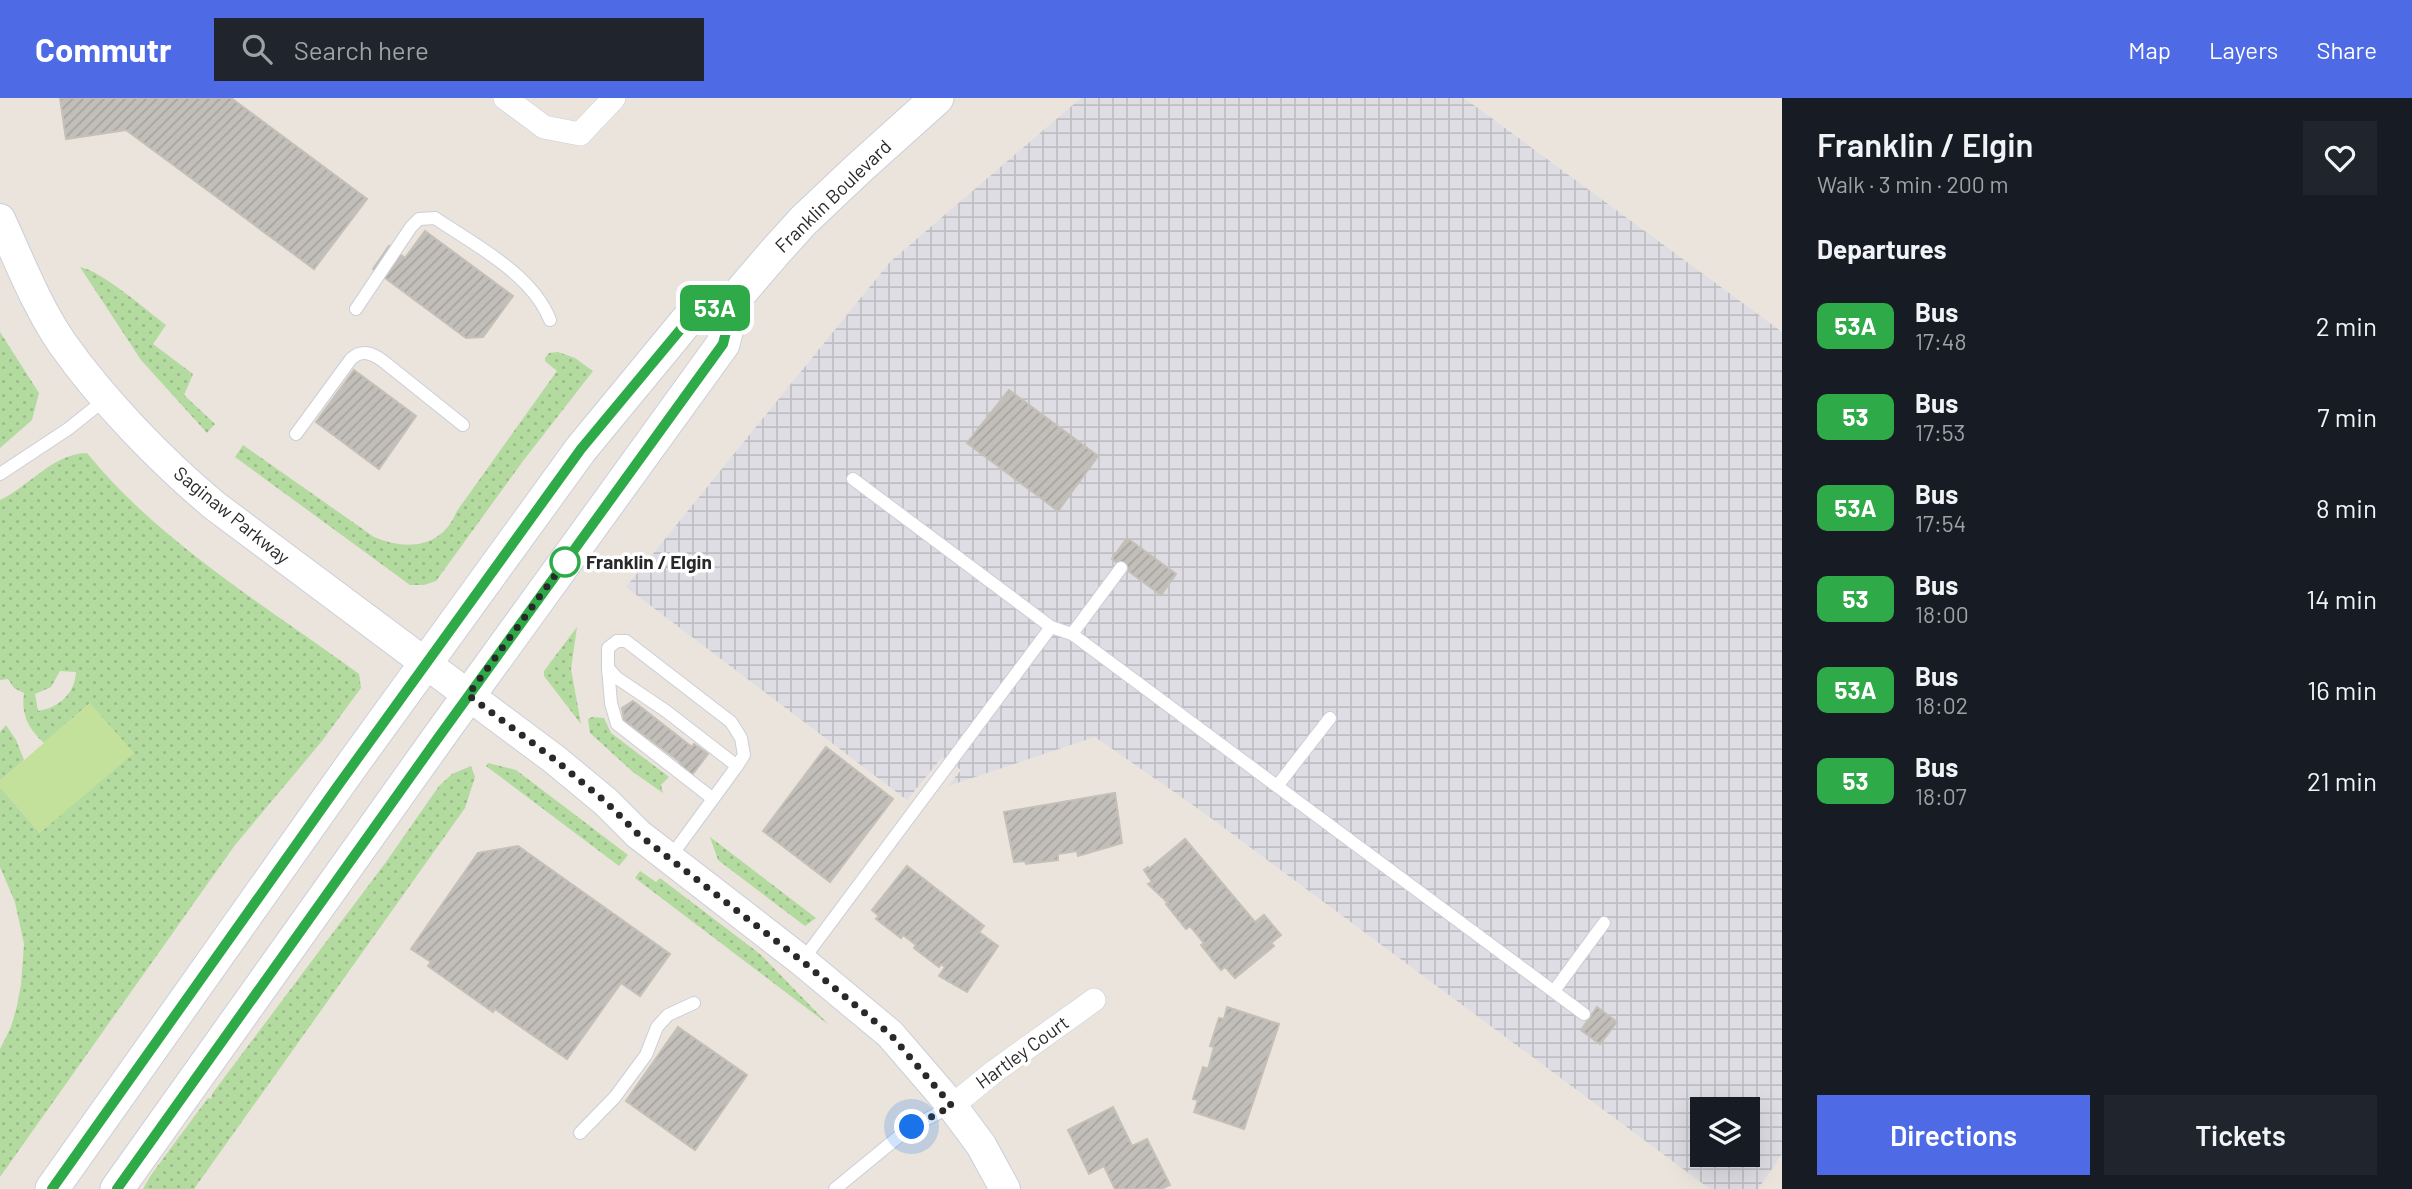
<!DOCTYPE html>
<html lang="en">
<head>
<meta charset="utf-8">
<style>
	body { margin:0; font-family:Barlow,sans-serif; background:#20242c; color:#f1f3f6; height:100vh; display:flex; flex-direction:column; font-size:26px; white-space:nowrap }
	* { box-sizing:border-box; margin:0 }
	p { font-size:23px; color:#9ea1a6 }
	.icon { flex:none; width:38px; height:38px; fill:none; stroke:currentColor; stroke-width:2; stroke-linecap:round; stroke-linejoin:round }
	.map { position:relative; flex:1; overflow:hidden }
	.side { display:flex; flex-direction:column; background:#171b24; width:630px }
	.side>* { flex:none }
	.badge { padding:0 14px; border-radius:10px; font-size:24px; line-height:46px }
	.controls { position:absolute; left:1690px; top:999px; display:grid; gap:14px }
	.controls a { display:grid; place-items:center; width:70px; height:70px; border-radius:0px; background:#171b24; box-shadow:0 7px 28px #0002; font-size:35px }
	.you { position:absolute; width:35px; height:35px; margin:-18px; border:5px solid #fff; border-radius:50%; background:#1a73e8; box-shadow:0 0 0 10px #1a73e833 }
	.map>.badge { position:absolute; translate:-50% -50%; box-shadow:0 0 0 4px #fff }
	h2 { padding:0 35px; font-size:26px; line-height:63px }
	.round { display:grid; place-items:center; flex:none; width:74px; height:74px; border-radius:0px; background:#20242c }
	.summary { display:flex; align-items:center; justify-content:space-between; height:119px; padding:0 35px }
	h1 { font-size:33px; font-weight:600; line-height:52px }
	.cta { display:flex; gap:14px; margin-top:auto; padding:14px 35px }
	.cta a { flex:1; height:80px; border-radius:0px; background:#4e6be5; color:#fff; font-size:28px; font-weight:600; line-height:80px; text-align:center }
	.cta a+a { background:#20242c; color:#f1f3f6 }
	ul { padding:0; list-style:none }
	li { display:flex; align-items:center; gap:21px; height:91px; padding:0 35px }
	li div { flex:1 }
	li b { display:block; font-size:26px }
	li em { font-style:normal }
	li .badge { min-width:77px; font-weight:700; text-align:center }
	header { display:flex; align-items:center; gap:42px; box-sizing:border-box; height:98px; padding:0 35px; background:#4e6be5; color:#fff }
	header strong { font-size:33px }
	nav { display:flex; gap:38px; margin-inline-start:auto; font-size:24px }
	.search { width:490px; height:63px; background:#20242c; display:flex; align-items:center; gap:18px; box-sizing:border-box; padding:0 24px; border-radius:0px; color:#9ea1a6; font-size:26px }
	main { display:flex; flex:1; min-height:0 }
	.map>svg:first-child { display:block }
	.industrial { fill:url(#industrial-grid); fill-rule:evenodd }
	.grass { fill:url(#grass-dots); fill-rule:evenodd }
	.pitch { fill:#c4e19c }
	.building { fill:url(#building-hatch); stroke:#c5c0b7; stroke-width:2 }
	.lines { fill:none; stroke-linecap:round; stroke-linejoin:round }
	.service-casing { stroke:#cbced9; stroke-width:14 }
	.minor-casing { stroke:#cbced9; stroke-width:24 }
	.tertiary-casing { stroke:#cbced9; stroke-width:32 }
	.secondary-casing { stroke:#cbced9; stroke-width:35 }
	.service { stroke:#fff; stroke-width:12 }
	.minor { stroke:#fff; stroke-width:23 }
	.tertiary { stroke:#fff; stroke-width:30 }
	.secondary { stroke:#fff; stroke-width:33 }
	.line-casing { stroke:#fff; stroke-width:16 }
	.line { stroke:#2eab48; stroke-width:10 }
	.walk { stroke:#292929; stroke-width:7; stroke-dasharray:0 12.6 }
	.stop-dot { fill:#fff; stroke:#2eab48; stroke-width:3.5 }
	.labels { text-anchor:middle; stroke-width:7; stroke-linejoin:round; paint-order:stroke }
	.street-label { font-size:19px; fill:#292929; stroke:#fff }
	.stop-label { font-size:19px; font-weight:bold; fill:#292929; stroke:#fff; text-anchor:start }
</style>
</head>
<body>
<header>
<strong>Commutr</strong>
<div class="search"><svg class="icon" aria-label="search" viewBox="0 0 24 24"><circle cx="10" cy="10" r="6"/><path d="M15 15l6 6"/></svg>Search here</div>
<nav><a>Map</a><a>Layers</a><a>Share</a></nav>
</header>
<main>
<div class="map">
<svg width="1782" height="1091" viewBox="0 0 1782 1091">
	<defs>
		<pattern id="industrial-grid" width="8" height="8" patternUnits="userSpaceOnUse" patternTransform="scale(1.75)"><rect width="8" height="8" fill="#dedde3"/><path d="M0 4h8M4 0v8" fill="none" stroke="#bebec3"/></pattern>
		<pattern id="grass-dots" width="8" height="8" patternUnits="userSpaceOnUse" patternTransform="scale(1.75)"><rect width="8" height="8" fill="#b3da9f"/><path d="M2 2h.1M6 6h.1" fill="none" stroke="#9abb89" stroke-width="1.8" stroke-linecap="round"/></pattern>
		<pattern id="building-hatch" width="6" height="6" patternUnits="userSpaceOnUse" patternTransform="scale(1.75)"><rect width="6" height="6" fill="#c2beb9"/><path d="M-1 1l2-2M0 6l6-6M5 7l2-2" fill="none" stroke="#a7a39f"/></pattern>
	</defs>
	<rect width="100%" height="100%" fill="#eae4dd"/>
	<!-- industrial -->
	<path class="industrial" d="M1081 0H1464L1782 234V1056L1758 1091H1710L1200 712 1095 639 948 688 961 672 942 659 907 702 626 489 890 164ZM1703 1012H1748V1057H1703Z"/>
	<!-- grass -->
	<g class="grass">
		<path d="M80 169C102 173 146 212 166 227L153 246 193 276 184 297 215 326 207 335 141 262Z"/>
		<path d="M0 234 39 295 32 322 0 350Z"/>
		<path d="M558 254 575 260 593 273 523 363 436 483 424 487H410L235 359 243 347 374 439C407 453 442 450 457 413L557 273 545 263V260L549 255Z"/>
		<path d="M87 355C157 442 268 510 359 576L361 590 322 643 235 747 0 1079V951L11 929 17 908 21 887 24 846 15 804 0 769V689L40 735 90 605 44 645C28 630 21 617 24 595L14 590 8 581 0 582V402C30 388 52 356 87 355ZM60 573 76 574C75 596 58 610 38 613L35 596 51 589Z"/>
		<path d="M577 529 571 571 581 626 544 578V573Z"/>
		<path d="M592 619 604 620 611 635 669 679 661 687 663 695 633 674 590 635 588 621Z"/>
		<path d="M6 627 16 642 24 662 0 683V634Z"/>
		<path d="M488 665 516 672 628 757 619 768 486 668Z"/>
		<path d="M471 668 475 679 465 710 194 1091H143L151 1077 208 1000 211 1001 212 996 386 764 439 688 452 676Z"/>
		<path d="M710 739 816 820 805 828 718 762Z"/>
		<path d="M640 773 656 784 660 780 760 856 829 927 635 780Z"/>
	</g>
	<!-- pitch -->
	<path class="pitch" d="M90 605 134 655 40 735 0 689V683Z"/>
	<!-- building -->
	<g class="building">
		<path d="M60 0H231L367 101 314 171 126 32 66 41Z"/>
		<path d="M425 133 513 198 483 239 466 240 373 171 389 148 405 160Z"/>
		<path d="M354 272 416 318 379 371 316 324Z"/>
		<path d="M1009 292 1098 358 1058 413 967 345Z"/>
		<path d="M1127 440 1176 476 1161 497 1112 461Z"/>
		<path d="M633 603 692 649 694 646 708 656 692 677 679 666 680 664 624 622 622 610Z"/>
		<path d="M826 649 893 701 830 784 763 733Z"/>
		<path d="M1115 695 1122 745 1078 758 1077 753 1058 756V762L1026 766 1025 763 1014 764 1004 714Z"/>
		<path d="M1185 741 1255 824 1264 817 1281 837 1271 845 1274 848 1235 880 1225 869 1221 872 1201 847 1204 845 1190 828 1186 831 1166 806 1168 805 1148 786 1152 784 1144 772 1148 769 1149 771Z"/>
		<path d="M518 748 670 856 640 898 621 885 567 961 495 911 493 914 428 868 431 864 411 851 478 755Z"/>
		<path d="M907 768 984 828 979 834 998 848 967 894 939 878 945 869 941 866 939 869 914 850 916 847 903 837 901 840 876 821 879 818 872 812Z"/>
		<path d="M1227 909 1279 926 1244 1031 1194 1014 1198 1002 1193 1001 1203 969 1208 971 1214 949 1210 948 1219 920 1224 921Z"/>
		<path d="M1597 909 1617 924 1600 946 1581 932Z"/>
		<path d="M678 929 747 977 695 1052 626 1003Z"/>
		<path d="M1113 1009 1132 1048 1147 1041 1170 1087 1161 1091H1115L1104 1068 1089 1076 1068 1032Z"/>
	</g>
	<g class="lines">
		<defs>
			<g id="service">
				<path d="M356 211 411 129 419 121 435 120C475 147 532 176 550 222"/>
				<path d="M296 336 351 261C362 251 372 255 383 263L463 327"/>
				<path d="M0 376 68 331 107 300"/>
				<path d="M853 381 1051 529 1072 536 1584 916"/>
				<path d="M1072 536 1121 470"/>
				<path d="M608 570 611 605 617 626 712 700"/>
				<path d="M1278 687 1330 620"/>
				<path d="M669 761 737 668 744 657 741 640 731 624 626 543H617L608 550V570L617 580 666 613 737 668"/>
				<path d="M802 863 1051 529"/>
				<path d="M1554 893 1604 825"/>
				<path d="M580 1035 615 999 646 957 657 929 668 917 694 905"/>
				<path d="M835 1091 908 1031 952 1008"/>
			</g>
			<g id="minor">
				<path d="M505 0 544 29 580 36 614 0"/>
				<path d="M952 1008 995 973 1094 902"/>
			</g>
			<path id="tertiary" d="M0 121C19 162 36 207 62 245 102 302 161 363 215 408L554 661 606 704 638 736 802 863 890 936 952 1008 981 1047 1005 1091"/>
			<g id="secondary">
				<path d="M52 1091 352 667 581 351 689 220 734 202"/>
				<path d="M117 1091 438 640 723 246 734 202 775 154 803 123 858 71 937 0"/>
			</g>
		</defs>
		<!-- service casing -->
		<use href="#service" class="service-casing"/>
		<!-- minor casing -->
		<use href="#minor" class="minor-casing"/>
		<!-- tertiary casing -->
		<use href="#tertiary" class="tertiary-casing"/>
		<!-- secondary casing -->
		<use href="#secondary" class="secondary-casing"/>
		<!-- service -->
		<use href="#service" class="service"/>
		<!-- minor -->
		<use href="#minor" class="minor"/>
		<!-- tertiary -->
		<use href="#tertiary" class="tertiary"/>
		<!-- secondary -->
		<use href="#secondary" class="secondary"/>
	</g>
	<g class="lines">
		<defs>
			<path id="line" d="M52 1091 337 689 581 351 690 220 734 202 723 246 438 640 117 1091"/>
		</defs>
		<!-- line casing -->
		<use href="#line" class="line-casing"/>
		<!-- line -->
		<use href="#line" class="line"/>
		<!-- walk -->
		<path class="walk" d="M565 464 567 461 468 597 554 661 606 704 638 736 802 863 890 936 952 1008 912 1029"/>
	</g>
	<!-- markers -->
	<circle class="stop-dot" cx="565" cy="464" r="14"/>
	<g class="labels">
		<!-- street labels -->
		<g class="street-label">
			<text transform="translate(833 98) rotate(-44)" y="7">Franklin Boulevard</text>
			<text transform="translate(232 417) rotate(39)" y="7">Saginaw Parkway</text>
			<text transform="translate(1022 954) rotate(-36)" y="7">Hartley Court</text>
		</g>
		<!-- stop labels -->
		<g class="stop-label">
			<text x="586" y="471">Franklin / Elgin</text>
		</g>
	</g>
</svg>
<div class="controls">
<a><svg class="icon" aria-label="layers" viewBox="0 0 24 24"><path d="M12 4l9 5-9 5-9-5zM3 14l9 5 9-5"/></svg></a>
</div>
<div class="you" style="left:912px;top:1029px"></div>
<b class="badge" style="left:715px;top:210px;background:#2eab48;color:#fff">53A</b>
</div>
<section class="side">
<div class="summary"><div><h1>Franklin / Elgin</h1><p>Walk · 3 min · 200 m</p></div><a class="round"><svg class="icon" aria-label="heart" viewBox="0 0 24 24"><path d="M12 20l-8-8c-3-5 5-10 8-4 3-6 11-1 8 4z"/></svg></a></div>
<h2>Departures</h2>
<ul>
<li><span class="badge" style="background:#2eab48;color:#fff">53A</span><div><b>Bus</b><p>17:48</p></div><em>2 min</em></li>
<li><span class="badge" style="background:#2eab48;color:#fff">53</span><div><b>Bus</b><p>17:53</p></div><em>7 min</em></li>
<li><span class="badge" style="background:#2eab48;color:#fff">53A</span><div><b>Bus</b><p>17:54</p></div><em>8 min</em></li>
<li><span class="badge" style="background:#2eab48;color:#fff">53</span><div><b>Bus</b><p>18:00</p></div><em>14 min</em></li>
<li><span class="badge" style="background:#2eab48;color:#fff">53A</span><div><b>Bus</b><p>18:02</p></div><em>16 min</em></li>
<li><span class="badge" style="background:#2eab48;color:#fff">53</span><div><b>Bus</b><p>18:07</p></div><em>21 min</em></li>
</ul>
<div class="cta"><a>Directions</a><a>Tickets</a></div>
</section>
</main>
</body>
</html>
